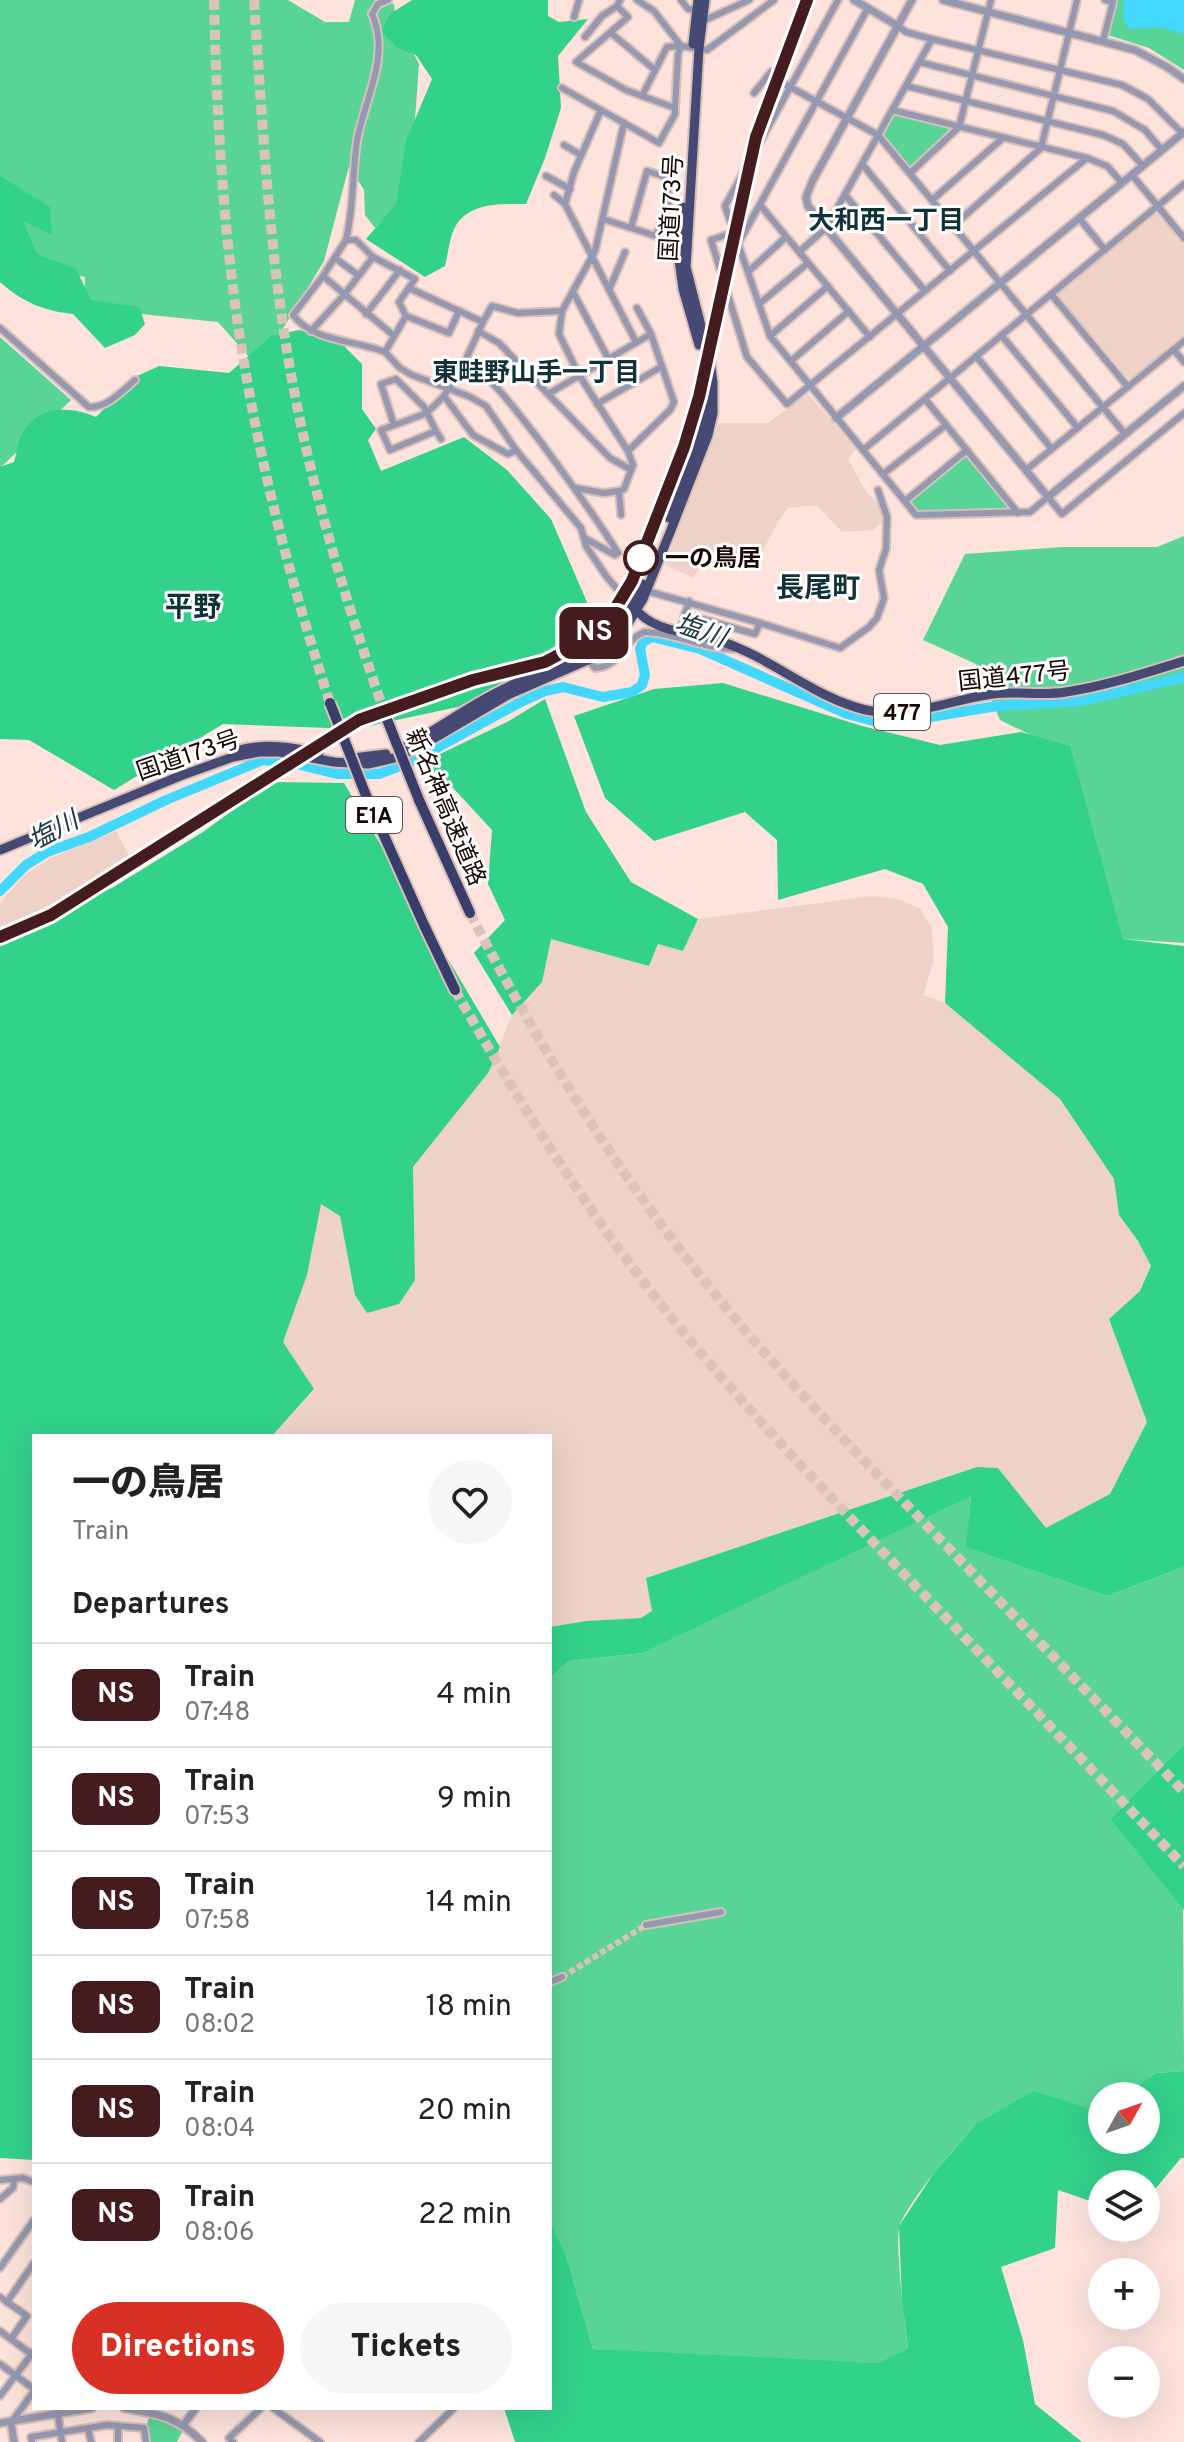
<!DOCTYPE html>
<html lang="en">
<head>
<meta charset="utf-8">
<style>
	body { margin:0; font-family:Overpass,"Noto Sans JP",sans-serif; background:#f6f6f6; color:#222; height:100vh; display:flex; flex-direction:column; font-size:30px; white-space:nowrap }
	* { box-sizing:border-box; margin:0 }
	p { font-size:26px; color:#767676 }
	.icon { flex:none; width:44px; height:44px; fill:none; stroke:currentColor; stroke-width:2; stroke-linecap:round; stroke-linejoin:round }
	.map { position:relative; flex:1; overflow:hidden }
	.details { position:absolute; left:32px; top:1434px; width:520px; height:976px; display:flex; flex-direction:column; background:#fff; border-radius:0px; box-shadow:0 8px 32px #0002 }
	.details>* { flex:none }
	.badge { padding:0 16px; border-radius:12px; font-size:28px; line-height:52px }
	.needle { width:52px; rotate:50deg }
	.controls { position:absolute; left:1088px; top:2082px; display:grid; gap:16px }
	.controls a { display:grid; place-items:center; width:72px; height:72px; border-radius:50%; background:#fff; box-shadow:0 8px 32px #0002; font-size:40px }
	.map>.badge { position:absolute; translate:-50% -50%; box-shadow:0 0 0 4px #fff }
	h2 { padding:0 40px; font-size:30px; line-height:72px }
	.round { display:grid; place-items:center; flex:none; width:84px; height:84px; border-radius:42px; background:#f6f6f6 }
	.headline { display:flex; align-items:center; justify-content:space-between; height:136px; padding:0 40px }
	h1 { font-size:38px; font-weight:800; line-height:60px }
	.action { display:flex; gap:16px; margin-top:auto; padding:16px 40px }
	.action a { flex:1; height:92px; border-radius:48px; background:#d93025; color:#fff; font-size:32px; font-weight:800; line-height:92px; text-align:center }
	.action a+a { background:#f6f6f6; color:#222 }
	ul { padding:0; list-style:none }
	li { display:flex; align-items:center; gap:24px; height:104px; padding:0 40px; border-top:2px solid #e0e0e0 }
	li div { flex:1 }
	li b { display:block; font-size:30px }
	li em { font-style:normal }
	li .badge { min-width:88px; font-weight:700; text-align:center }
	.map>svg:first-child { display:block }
	.built { fill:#eed2c8 }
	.green { fill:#58d496 }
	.forest { fill:#32d28b }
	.water { fill:#42d8fd }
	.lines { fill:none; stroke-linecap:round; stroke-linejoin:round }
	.river { stroke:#42d8fd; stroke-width:10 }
	.minor-tunnel { stroke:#dbc2ba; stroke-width:6; stroke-dasharray:6 3; stroke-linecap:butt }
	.motorway-tunnel { stroke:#dbc2ba; stroke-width:10; stroke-dasharray:10 5; stroke-linecap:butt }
	.minor-casing { stroke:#d9c0b8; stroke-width:10 }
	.tertiary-casing { stroke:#d9c0b8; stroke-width:11 }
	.trunk-casing { stroke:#d9c0b8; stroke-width:13 }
	.motorway-casing { stroke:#d9c0b8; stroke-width:14 }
	.minor { stroke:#9598b0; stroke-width:6 }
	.tertiary { stroke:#9598b0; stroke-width:7 }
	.trunk { stroke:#454974; stroke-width:9 }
	.motorway { stroke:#393d6b; stroke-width:10 }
	.rail { stroke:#38241f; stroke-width:2; stroke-dasharray:16 8; stroke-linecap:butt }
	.motorway-bridge-casing { stroke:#d9c0b8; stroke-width:14; stroke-linecap:butt }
	.motorway-bridge { stroke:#393d6b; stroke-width:10 }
	.line-casing { stroke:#fff; stroke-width:18 }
	.line { stroke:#451c1d; stroke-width:12 }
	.stop-dot { fill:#fff; stroke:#451c1d; stroke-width:4 }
	.labels { text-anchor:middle; stroke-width:6; stroke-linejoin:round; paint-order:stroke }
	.shield { fill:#fff; stroke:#5e514e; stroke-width:2 }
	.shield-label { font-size:22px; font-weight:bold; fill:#190602 }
	.street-label { font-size:24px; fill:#190602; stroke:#fff }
	.stop-label { font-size:24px; font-weight:bold; fill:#190602; stroke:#fff; text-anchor:start }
	.neighbourhood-label { font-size:26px; font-weight:bold; fill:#12323a; stroke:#fff }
	.water-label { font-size:26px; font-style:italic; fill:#193740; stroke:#fff }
	.quarter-label { font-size:28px; font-weight:bold; fill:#12323a; stroke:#fff }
</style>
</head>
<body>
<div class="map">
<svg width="1184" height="2442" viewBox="0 0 1184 2442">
	<rect width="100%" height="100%" fill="#fde3db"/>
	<!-- built -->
	<g class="built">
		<path d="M1154 213 1162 216 1184 243V337L1134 378H1128L1057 295Z"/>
		<path d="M808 394 856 449 848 459 866 492 883 507 886 519 873 530 842 532 816 505 788 508 779 520 760 556 744 568 726 565 704 555 694 578 665 565 719 423H768Z"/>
		<path d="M116 831 129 855 45 911 0 927V903L25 875 51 858Z"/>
		<path d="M871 896 899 899 920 909 932 928 934 960 923 995 945 1003 1060 1099 1114 1179 1119 1215 1138 1241 1151 1266 1140 1291 1109 1319 1147 1422 1110 1494 1046 1529 998 1468 647 1577 652 1612 641 1618 586 1621 550 1627V1436H272L314 1390 283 1342 307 1275 321 1203 340 1216 355 1295 415 1280 413 1167 488 1073 512 1015 542 981 550 938 649 966 658 944 683 951 698 919Z"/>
	</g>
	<!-- green -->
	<g class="green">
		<path d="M0 0H288L325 22H349L355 0H379L394 4 395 18 419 64 415 119 399 203 375 228 365 215 364 190 349 166 324 261 267 355 249 357 218 322 93 309 84 298 85 277 44 270 0 186Z"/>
		<path d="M1117 0H1184V70L1149 48 1108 35Z"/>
		<path d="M894 115 954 129 955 132 911 167H908L883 136Z"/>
		<path d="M0 337 71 400 0 468Z"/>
		<path d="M965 453 1010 508 1008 511 916 512 907 501Z"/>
		<path d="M1184 536V943L1123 939 1050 744 1000 720 976 664 923 640 965 554 1063 547H1157Z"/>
		<path d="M971 1495 967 1547 1107 1596 1184 1567V1744L1110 1819 1183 1908 1184 2071 1155 2073 1124 2096H1102L1101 2114 976 2124C953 2151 915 2192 900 2224 894 2239 905 2327 908 2348L877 2363 745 2361 593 2349 566 2255 550 2221V1678L569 1661 643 1653Z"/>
		<path d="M149 2417 169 2422 183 2430 177 2442H148L146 2428Z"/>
	</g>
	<!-- forest -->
	<g class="forest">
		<path d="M412 0H548V16L559 22 588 19 558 56 561 108 545 158 526 204C500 204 467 202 454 229 449 240 448 255 445 266L425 277 366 239 396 204 406 141 432 79 416 55 396 47 381 31 390 14Z"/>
		<path d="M0 176 50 207 52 235 23 221 37 254 76 269 91 300 139 307 145 324 135 335 105 348 73 314C44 311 22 302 0 282Z"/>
		<path d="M299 330 337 339 362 364V409L376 429 368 440 381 471 464 437 507 470 551 519 593 616 577 645 462 706 355 729 223 724 114 790 29 740 0 739V467L14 462C17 453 18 439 23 432 39 405 71 406 96 417L137 376 159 366 229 373 271 336Z"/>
		<path d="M723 683 862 726 940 745 1021 732 1070 746 1123 939 1184 946V1567L1107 1596 966 1547 971 1496 643 1653 569 1661 550 1678V1627L586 1621 641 1618 652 1611 646 1578 977 1467 998 1468 1046 1528 1110 1494 1147 1422 1109 1319 1140 1291 1151 1266 1138 1241 1119 1215 1114 1179 1060 1099 945 1003 948 927 923 884 885 869 778 900 777 840 745 812 654 841 605 798 574 716 654 689Z"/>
		<path d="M545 699 586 812 631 882 698 919 683 951 658 944 649 966 551 939 542 982 512 1015 474 953 505 920 488 884 492 830 442 776 417 765 507 722Z"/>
		<path d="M272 782 344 783 500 1047 488 1073 413 1167 415 1280 399 1304 367 1313 355 1295 340 1216 321 1204 307 1275 283 1342 314 1389 272 1436H34V2160L0 2158V932L112 888 203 832Z"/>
		<path d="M1184 1744V1910L1110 1819Z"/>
		<path d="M1184 2071V2158H1181L1146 2200V2184H1102V2205L1058 2190 1055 2248 1001 2267 1023 2340 1035 2404 1082 2442H515L504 2408H550V2221L566 2255 593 2349 877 2363 908 2348 902 2301 899 2226 934 2173 976 2124 1034 2091 1102 2113V2140H1146V2096H1124L1155 2073Z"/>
	</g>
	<!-- water -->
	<path class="water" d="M1124 0H1184V34L1159 27 1130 29 1123 20Z"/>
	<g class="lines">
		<!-- river -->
		<path class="river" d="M0 891 26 865 47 852 89 837 166 800 263 760 296 764 337 774H379L413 761 519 703 545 691 563 687 603 697 632 692 642 685 645 675 640 649 643 642 652 637 700 649 847 714 877 722 894 723 997 706 1082 701 1184 677"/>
		<!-- minor-tunnel -->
		<path class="minor-tunnel" d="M562 1977 646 1925"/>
		<!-- motorway-tunnel -->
		<g class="motorway-tunnel">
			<path d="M214 0C217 125 224 251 246 374 265 486 295 595 330 703"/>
			<path d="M254 0C263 129 269 258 293 385 314 498 348 608 386 717"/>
			<path d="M470 913C531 1031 600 1145 681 1251 757 1351 845 1441 932 1531 1016 1618 1100 1705 1184 1792"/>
			<path d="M455 990C514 1093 576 1195 649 1289 727 1390 815 1481 903 1573 997 1671 1090 1768 1184 1866"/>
		</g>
		<defs>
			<g id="minor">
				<path d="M620 0 617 6 628 17 576 62 626 90 675 108V114L659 143 624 123 595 251 562 311 559 334 579 375 628 451"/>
				<path d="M637 0 654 11 681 46 678 54 675 108"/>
				<path d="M681 0 688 9 697 10"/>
				<path d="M838 0 725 206 770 336 916 515 1030 512 1048 497 1062 514 1184 413"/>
				<path d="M574 17 579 0"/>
				<path d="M703 21 749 0"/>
				<path d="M898 26 906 32 932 39 1122 85 1148 99 1183 134"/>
				<path d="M611 33 655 70"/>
				<path d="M585 37 602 16 617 6"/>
				<path d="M1103 41 1113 2 1105 0"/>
				<path d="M919 62 1113 111 1145 130 1162 150"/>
				<path d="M906 86 1103 135 1123 144 1143 166"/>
				<path d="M562 88 624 123"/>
				<path d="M754 93 771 72 779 81 878 135 1125 434"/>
				<path d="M642 96 667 47 681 46 707 50 774 0"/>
				<path d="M892 110 1087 158 1107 166 1122 183"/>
				<path d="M564 145 581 155"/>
				<path d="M862 164 950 271"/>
				<path d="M910 173 959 127 991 0"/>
				<path d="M1132 175 1184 238"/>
				<path d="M546 176 570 189"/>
				<path d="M554 195 565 204 636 342"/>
				<path d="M845 195 925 291"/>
				<path d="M932 200 1003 138"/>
				<path d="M565 204 574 172 601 110"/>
				<path d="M760 205 870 337"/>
				<path d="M1079 218 1105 250"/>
				<path d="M603 219 656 236 669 202 668 191"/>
				<path d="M953 226 1041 148 1077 0"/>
				<path d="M631 228 647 171 666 177"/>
				<path d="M735 232 711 240 747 357 787 404 1087 158"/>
				<path d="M346 240C354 207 352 174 357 141 364 100 391 56 372 14L378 4 388 0"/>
				<path d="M738 244 868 8"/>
				<path d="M799 252 826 228 932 39"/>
				<path d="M373 257 356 240H346L323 276 293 315C313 342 356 340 385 352"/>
				<path d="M335 258 358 275"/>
				<path d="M748 272 786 237"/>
				<path d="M323 276 393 335"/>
				<path d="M609 290 625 252"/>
				<path d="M573 292 608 358"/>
				<path d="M1051 294 1128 387"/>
				<path d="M759 304 808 263"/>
				<path d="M637 308 651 334"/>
				<path d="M366 314 400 270"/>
				<path d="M406 316 449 333 459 311 409 288"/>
				<path d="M483 322 492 306 518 313 562 311"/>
				<path d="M0 328 89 407C107 408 122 391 135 380"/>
				<path d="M311 331 344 295 373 257 415 279 399 302 406 316 385 352 400 368 412 375 468 396 486 406 516 450 581 528 586 546 606 576 617 589 629 597 633 604"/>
				<path d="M478 331 499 343 548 394 651 334 674 402 670 410 628 451 633 465 624 489 619 491 621 515"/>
				<path d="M1001 335 1078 428"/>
				<path d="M770 336 828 286"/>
				<path d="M1174 350 1184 362"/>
				<path d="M976 356 1052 449"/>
				<path d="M466 359C496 382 517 412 540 441 567 478 594 514 618 553L615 555 586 539"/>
				<path d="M791 361 849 311"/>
				<path d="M548 394 610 458 630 469"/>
				<path d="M444 396 473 435 508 454 516 450"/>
				<path d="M925 399 1018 513"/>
				<path d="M597 404 661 367"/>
				<path d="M394 425 381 384 396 379 424 407 436 431"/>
				<path d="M441 439 436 431 390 450 381 430 427 413 444 396 466 359 483 322 459 311"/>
				<path d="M863 450 1184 184"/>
				<path d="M1026 470 1184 341"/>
				<path d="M883 474 946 425"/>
				<path d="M575 488 604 493 619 491"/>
				<path d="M905 501 967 450"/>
				<path d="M647 591 760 623 755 634 685 614 689 601"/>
				<path d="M760 623 840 648 869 627 877 618 884 598 879 570 886 549 887 517 878 490"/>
				<path d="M680 631 685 614"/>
				<path d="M588 660 595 668C621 667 623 641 644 632 675 632 704 650 736 649"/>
				<path d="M646 1925 721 1912"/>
				<path d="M550 1982 562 1977"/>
				<path d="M0 2180 23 2178 34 2182"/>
				<path d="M0 2199 13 2188 14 2179"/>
				<path d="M0 2268 34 2220"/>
				<path d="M0 2297 27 2316 11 2339"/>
				<path d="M7 2302 34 2263"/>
				<path d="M0 2331 34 2356"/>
				<path d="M0 2364 34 2389"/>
				<path d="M0 2396 34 2351"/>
				<path d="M57 2408 62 2442"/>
				<path d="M273 2408 320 2442"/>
				<path d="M13 2420 34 2391"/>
				<path d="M118 2427V2442"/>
				<path d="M88 2428 91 2442"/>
				<path d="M32 2442 31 2437 107 2425 144 2428 146 2442"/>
				<path d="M233 2442 229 2438 261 2408"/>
				<path d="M419 2442 454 2408"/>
			</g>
			<g id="tertiary">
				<path d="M854 0 898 26"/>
				<path d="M912 0 813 180 806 197 808 206 1048 497 1184 386"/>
				<path d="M943 0 1135 50 1167 67 1184 79"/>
				<path d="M836 418 1184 132"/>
				<path d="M124 2408C158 2414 177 2416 202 2442"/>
				<path d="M11 2422 14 2442"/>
				<path d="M0 2423 92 2408"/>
				<path d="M184 2424 196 2408"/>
			</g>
			<g id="trunk">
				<path d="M693 44 698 0"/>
				<path d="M683 207 679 260 683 289 699 345"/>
				<path d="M669 518 706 419 707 399"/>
				<path d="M634 607C653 634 695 632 723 642 773 659 815 698 866 710 910 720 951 699 993 694 1017 691 1042 696 1066 692 1106 686 1145 673 1184 661"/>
				<path d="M404 747C435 731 463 710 494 694 560 658 607 662 643 584"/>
				<path d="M239 750C267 743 292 747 319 753"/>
				<path d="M353 758 386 754"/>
				<path d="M0 850 180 776 233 757 259 752H279L334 762 368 764 394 758 421 746 508 695 588 660 609 645 629 622 643 599 673 525 708 435 713 413V382L710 361 686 267 699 48 705 0"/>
			</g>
			<g id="motorway">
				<path d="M419 800 470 913"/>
				<path d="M424 925 455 990"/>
			</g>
		</defs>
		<!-- minor casing -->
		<use href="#minor" class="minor-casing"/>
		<!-- tertiary casing -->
		<use href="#tertiary" class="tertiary-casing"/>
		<!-- trunk casing -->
		<use href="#trunk" class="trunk-casing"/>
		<!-- motorway casing -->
		<use href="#motorway" class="motorway-casing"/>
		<!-- minor -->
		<use href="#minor" class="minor"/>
		<!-- tertiary -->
		<use href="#tertiary" class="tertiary"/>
		<!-- trunk -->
		<use href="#trunk" class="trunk"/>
		<!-- motorway -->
		<use href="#motorway" class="motorway"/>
		<!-- rail -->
		<g class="rail">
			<path d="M797 25 807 0"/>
			<path d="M473 680 545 662 563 654 592 635 616 609 632 581 684 447 702 383"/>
			<path d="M0 937 51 915 333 736"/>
		</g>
		<defs>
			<g id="motorway-bridge">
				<path d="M330 703 365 793 424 925"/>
				<path d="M386 717 419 800"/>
			</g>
		</defs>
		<!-- motorway-bridge casing -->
		<use href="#motorway-bridge" class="motorway-bridge-casing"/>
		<!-- motorway-bridge -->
		<use href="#motorway-bridge" class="motorway-bridge"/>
	</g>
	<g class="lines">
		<defs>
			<path id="line" d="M0 937 51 915 359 720 473 680 545 662 579 644 610 617 632 581 684 447 699 397 756 137 807 0"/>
		</defs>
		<!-- line casing -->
		<use href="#line" class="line-casing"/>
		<!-- line -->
		<use href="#line" class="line"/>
	</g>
	<!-- markers -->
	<circle class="stop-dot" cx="641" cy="558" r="16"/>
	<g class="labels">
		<!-- shield labels -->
		<g class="shield">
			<rect x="874" y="694" width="56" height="36" rx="6"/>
			<rect x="346" y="797" width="56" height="36" rx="6"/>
		</g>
		<g class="shield-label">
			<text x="902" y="720">477</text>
			<text x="374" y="823">E1A</text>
		</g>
		<!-- street labels -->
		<g class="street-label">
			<text transform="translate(671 208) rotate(-87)" y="8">国道173号</text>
			<text transform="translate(1014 676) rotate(-6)" y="8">国道477号</text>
			<text transform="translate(188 755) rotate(-19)" y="8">国道173号</text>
			<text transform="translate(446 807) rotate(67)" y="8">新名神高速道路</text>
		</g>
		<!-- stop labels -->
		<g class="stop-label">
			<text x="665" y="566">一の鳥居</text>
		</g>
		<!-- neighbourhood labels -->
		<g class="neighbourhood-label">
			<text x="886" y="229">大和西一丁目</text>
			<text x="536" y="381">東畦野山手一丁目</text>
		</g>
		<!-- water labels -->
		<g class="water-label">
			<text transform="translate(701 630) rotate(19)" y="9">塩川</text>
			<text transform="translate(53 830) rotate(-28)" y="9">塩川</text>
		</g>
		<!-- quarter labels -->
		<g class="quarter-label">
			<text x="818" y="597">長尾町</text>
			<text x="193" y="616">平野</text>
		</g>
	</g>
</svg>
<div class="controls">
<a><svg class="needle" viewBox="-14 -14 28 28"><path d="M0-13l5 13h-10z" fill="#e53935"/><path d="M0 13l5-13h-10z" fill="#767676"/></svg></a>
<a><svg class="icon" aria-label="layers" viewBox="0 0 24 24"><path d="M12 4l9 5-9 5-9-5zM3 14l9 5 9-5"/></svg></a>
<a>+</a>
<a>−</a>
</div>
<b class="badge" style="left:594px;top:633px;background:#451c1d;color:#fff">NS</b>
<section class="details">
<div class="headline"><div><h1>一の鳥居</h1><p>Train</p></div><a class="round"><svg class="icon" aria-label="heart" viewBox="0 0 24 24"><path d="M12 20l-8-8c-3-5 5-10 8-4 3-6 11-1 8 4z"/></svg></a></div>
<h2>Departures</h2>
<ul>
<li><span class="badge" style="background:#451c1d;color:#fff">NS</span><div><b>Train</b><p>07:48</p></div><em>4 min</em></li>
<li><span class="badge" style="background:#451c1d;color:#fff">NS</span><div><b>Train</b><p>07:53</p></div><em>9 min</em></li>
<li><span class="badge" style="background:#451c1d;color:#fff">NS</span><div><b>Train</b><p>07:58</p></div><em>14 min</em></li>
<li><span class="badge" style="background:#451c1d;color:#fff">NS</span><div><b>Train</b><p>08:02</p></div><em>18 min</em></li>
<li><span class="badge" style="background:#451c1d;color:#fff">NS</span><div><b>Train</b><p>08:04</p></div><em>20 min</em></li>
<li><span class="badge" style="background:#451c1d;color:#fff">NS</span><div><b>Train</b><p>08:06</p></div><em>22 min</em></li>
</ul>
<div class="action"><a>Directions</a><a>Tickets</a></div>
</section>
</div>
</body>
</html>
